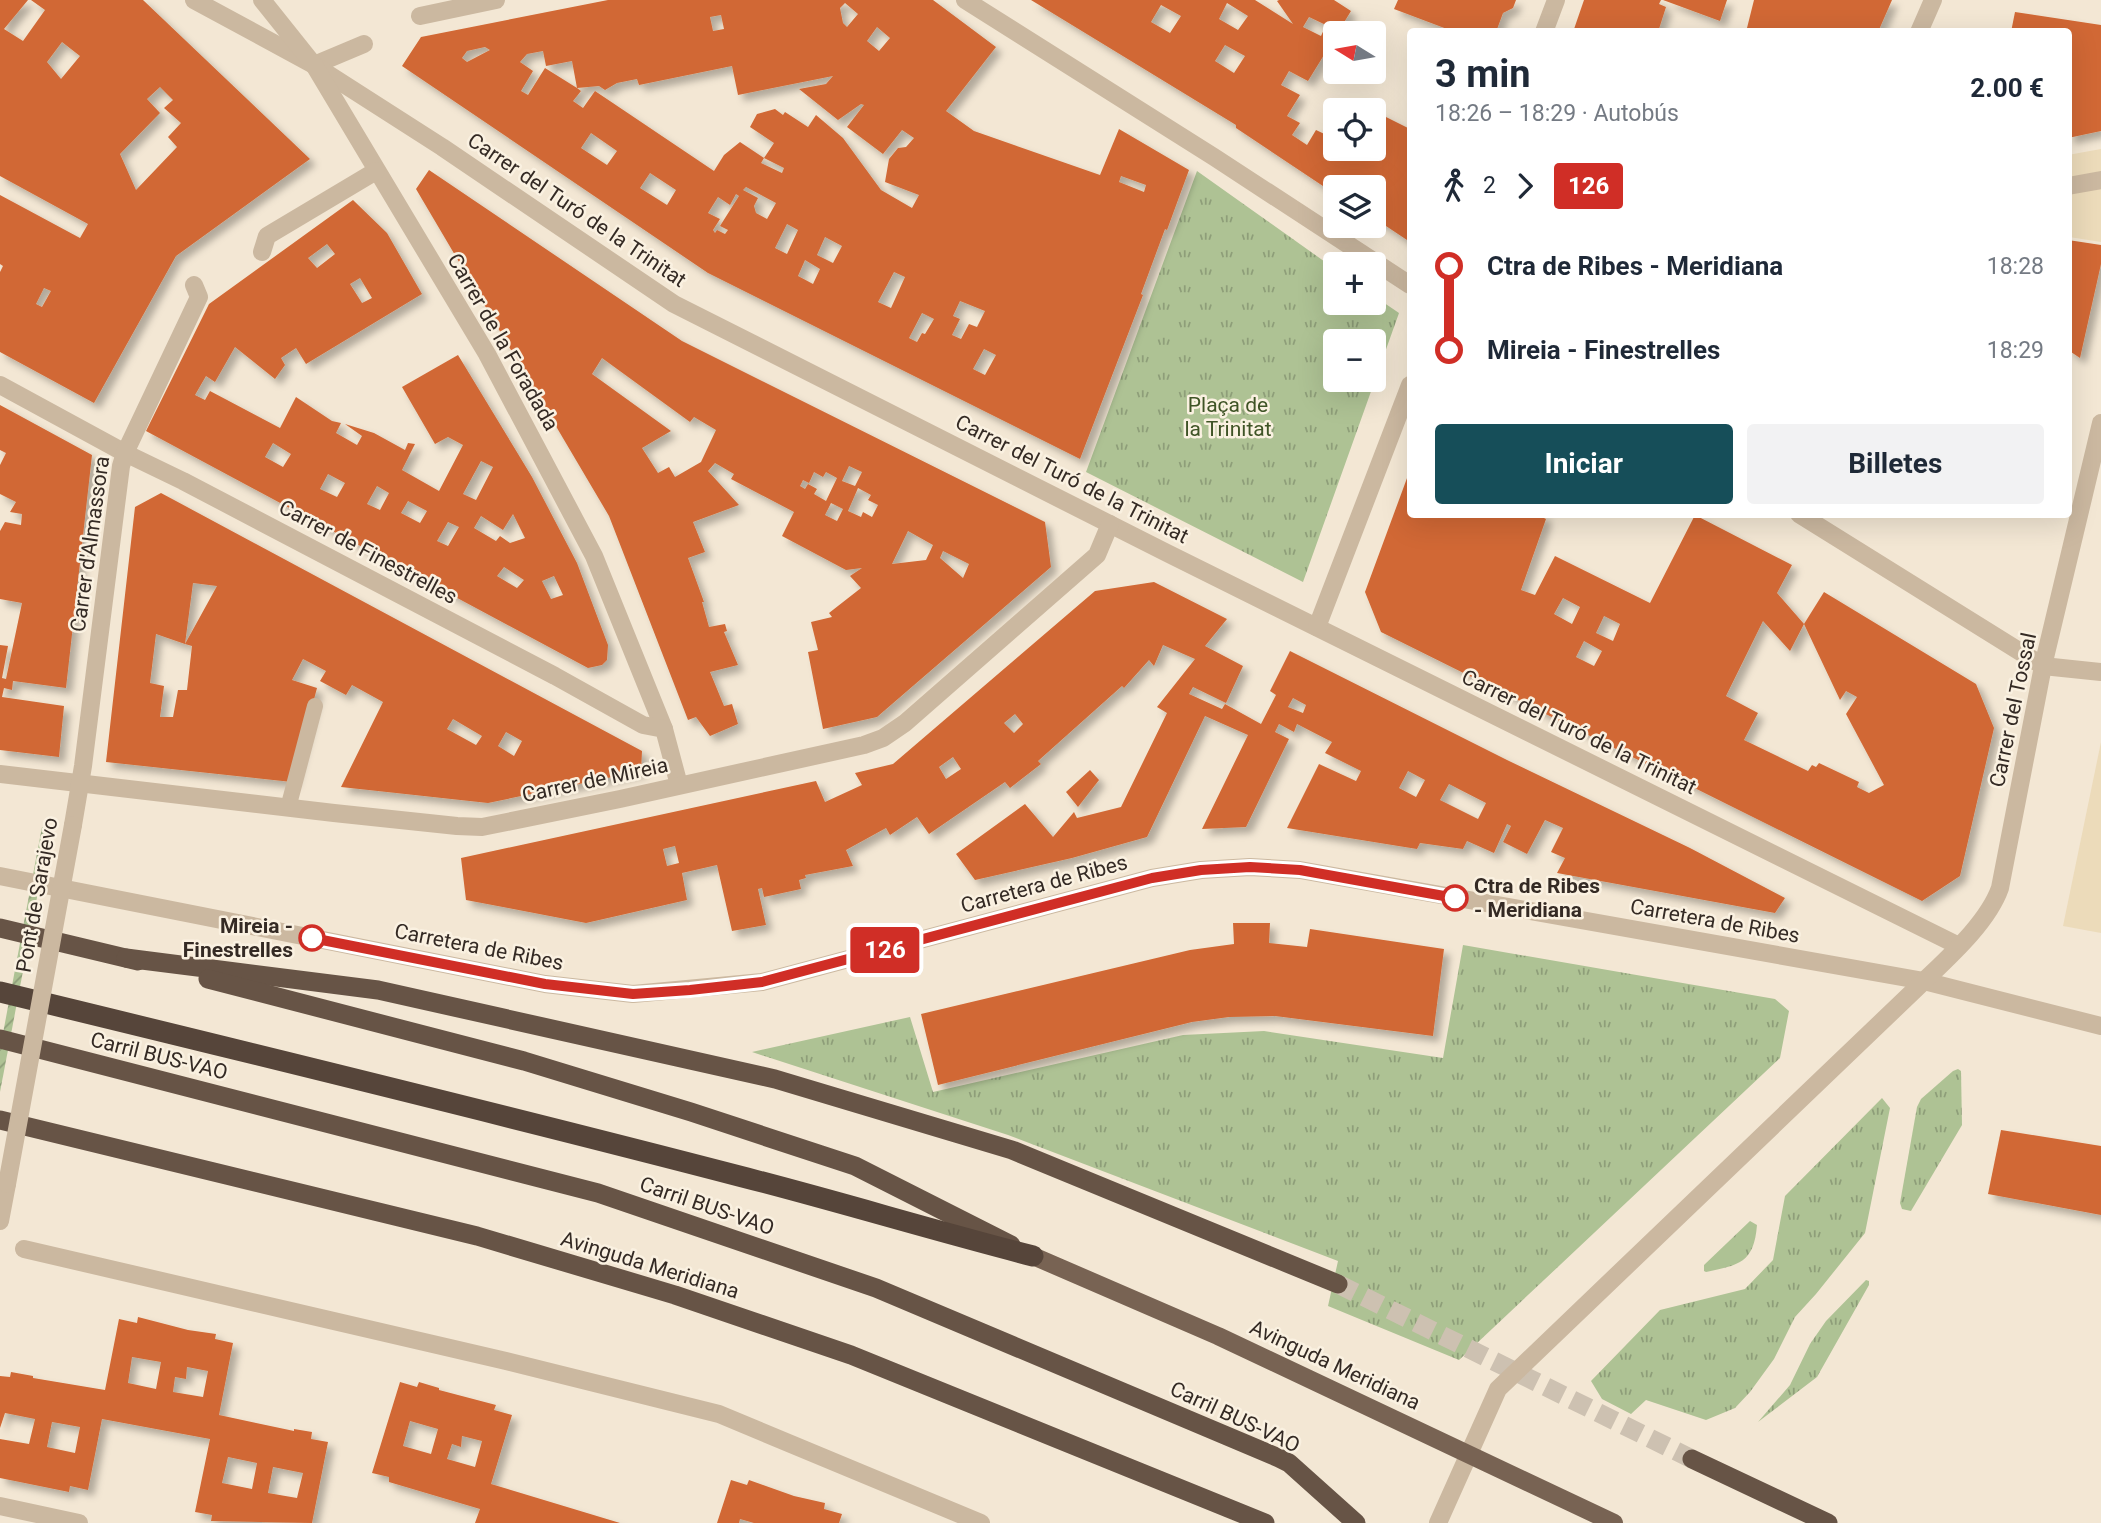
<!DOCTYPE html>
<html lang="es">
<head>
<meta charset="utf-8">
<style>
	body { margin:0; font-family:Roboto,sans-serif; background:#f2f2f3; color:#1f2937; height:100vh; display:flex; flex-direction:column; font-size:26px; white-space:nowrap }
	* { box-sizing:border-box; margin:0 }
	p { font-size:23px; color:#747a83 }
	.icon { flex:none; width:38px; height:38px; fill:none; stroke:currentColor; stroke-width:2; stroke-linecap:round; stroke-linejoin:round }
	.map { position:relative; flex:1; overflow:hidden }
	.panel { position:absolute; left:1407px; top:28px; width:665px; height:490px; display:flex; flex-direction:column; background:#fff; border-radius:7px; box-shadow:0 7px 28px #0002 }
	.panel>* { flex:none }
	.badge { padding:0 14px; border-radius:5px; font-size:24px; line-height:46px }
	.needle { width:46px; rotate:281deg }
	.tools { position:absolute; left:1323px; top:21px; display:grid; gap:14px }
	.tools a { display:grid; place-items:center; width:63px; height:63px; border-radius:7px; background:#fff; box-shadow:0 7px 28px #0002; font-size:35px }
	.map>.badge { position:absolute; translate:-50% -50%; box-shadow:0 0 0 4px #fff }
	.legs { display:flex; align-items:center; gap:10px; height:77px; padding:0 28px; font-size:23px }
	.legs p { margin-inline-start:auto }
	.head { display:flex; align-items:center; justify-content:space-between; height:119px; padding:0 28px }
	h1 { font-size:38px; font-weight:700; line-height:52px }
	.action { display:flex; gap:14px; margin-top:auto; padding:14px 28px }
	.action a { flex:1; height:80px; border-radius:7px; background:#164e59; color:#fff; font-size:28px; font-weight:700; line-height:80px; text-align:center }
	.action a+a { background:#f2f2f3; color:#1f2937 }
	ul { padding:0 28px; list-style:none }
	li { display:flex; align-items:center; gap:24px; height:84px; font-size:26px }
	li i { display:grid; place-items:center; width:10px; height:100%; margin:0 9px; background:currentColor }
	li i::after { content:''; width:18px; height:18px; margin:-9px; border:5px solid; border-radius:50%; background:#fff }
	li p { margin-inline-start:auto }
	li:first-child i { background:linear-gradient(#0000 50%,currentColor 0) }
	li:last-child i { background:linear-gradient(currentColor 50%,#0000 0) }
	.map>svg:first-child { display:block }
	.grass { fill:url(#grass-tufts); fill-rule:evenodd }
	.garden { fill:url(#garden-furrows) }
	.plaza { fill:#ecdbba }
	.building { fill:#d16834; fill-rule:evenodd; filter:url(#shadow) }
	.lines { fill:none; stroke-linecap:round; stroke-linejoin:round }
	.trunk-tunnel { stroke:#cdc1b1; stroke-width:19; stroke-dasharray:19 10; stroke-linecap:butt }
	.service { stroke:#cbb8a0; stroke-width:16 }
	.pedestrian { stroke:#cbb8a0; stroke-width:18 }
	.minor { stroke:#cbb8a0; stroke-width:18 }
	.primary { stroke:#786353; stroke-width:18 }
	.trunk { stroke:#675446; stroke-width:19 }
	.motorway { stroke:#56453a; stroke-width:21 }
	.minor-bridge { stroke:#cbb8a0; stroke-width:18 }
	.line-1-casing { stroke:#fff; stroke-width:16 }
	.line-1 { stroke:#d02e26; stroke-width:10 }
	.stop-1-dot { fill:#fff; stroke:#d02e26; stroke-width:3.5 }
	.labels { text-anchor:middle; stroke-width:5; stroke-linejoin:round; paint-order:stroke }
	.street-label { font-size:21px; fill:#342a24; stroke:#faf1e1 }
	.park-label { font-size:21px; fill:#3f5426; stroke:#faf1e1 }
	.stop-label { font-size:21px; font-weight:bold; fill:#342a24; stroke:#faf1e1; text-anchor:start }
</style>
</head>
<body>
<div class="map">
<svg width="2101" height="1523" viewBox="0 0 2101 1523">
	<defs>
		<pattern id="grass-tufts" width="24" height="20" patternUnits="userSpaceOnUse" patternTransform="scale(1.75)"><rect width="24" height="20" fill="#aec294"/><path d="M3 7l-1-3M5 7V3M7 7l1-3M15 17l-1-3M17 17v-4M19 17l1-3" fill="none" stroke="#8e9e79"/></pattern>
		<pattern id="garden-furrows" width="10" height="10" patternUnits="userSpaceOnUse" patternTransform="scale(1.75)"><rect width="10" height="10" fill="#aec294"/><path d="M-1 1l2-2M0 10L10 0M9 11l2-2" fill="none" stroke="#8e9e79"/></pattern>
		<filter id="shadow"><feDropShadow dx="6" dy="6" stdDeviation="3.5" flood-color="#0004"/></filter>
	</defs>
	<rect width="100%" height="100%" fill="#f3e7d4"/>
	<!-- grass -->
	<g class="grass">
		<path d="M1197 171 1335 269V303H1374V296L1399 313 1303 582 1086 472ZM1335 341H1374V380H1335Z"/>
		<path d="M1463 945 1775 999 1789 1011 1780 1058 1459 1360 1328 1306 1338 1261 1008 1135 752 1052 910 1017 933 1092 1183 1035 1264 1031 1443 1058Z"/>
		<path d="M1958 1069 1961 1071 1962 1125 1911 1211 1902 1209 1900 1203 1917 1107 1921 1099 1953 1071Z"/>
		<path d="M1882 1098 1890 1108 1865 1233 1816 1294 1795 1317 1774 1359 1750 1392 1735 1408 1706 1420 1646 1400 1631 1414 1602 1399 1591 1381 1660 1310 1745 1289 1773 1260 1785 1196Z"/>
		<path d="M1750 1221 1757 1225C1754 1263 1739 1265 1706 1272L1704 1271V1265Z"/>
		<path d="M1866 1280 1869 1281V1285L1817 1377 1758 1422 1790 1385 1810 1344 1826 1321Z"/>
	</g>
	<!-- garden -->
	<path class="garden" d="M42 827 50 829 0 1092V1049Z"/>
	<!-- plaza -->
	<g class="plaza">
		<path d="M2101 149V242L2069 237 2068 155Z"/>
		<path d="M2101 742V933L2063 926Z"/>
	</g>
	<!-- building -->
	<g class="building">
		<path d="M0 0H28L4 29 23 41 45 10 31 0H143L310 159 176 256 94 403 0 352V272L3 266 0 264V195L80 238 88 224 0 176ZM62 42 80 56 61 79 47 62ZM160 87 173 100 164 108 181 123 168 137 177 147 136 190 120 154 160 113 147 99ZM44 288 51 291 42 307 36 304Z"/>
		<path d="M608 0H933L996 47 946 111 974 131 1100 175 1119 129 1189 170 1167 230 1165 229 1141 294 1143 295 1080 459 708 273 402 66 421 37ZM845 3 858 14 847 27 843 23 840 8ZM721 15 724 29 713 31 710 17ZM877 27 890 38 879 51 867 41ZM485 47 490 50 467 62 462 58 467 51ZM543 51 546 66 572 61 577 88 545 68 528 95 521 91 533 71 520 62 527 54ZM732 66 738 95 833 76 826 84 799 89 838 120 861 104 864 105 847 127 883 154 902 130 914 138 906 147 898 148 889 159 885 182 919 195 912 208 881 190 843 138 816 115 808 127 785 112 783 115 775 109 757 114 750 127 774 143 764 158 784 168 782 173 761 163 764 158 740 142 724 155 714 171 595 91 583 108 573 101 581 91 577 88 599 86 605 90 617 83 637 79 639 85ZM591 133 617 151 607 165 581 148ZM650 173 676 190 667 205 640 188ZM1121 176 1146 185 1144 192 1119 182ZM746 187 776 203 767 219 756 213 754 206 758 198 743 190ZM736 194 739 196 720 226 728 230 725 234 717 230 715 233 713 230 720 219 708 213 718 197 730 205ZM787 224 798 230 787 254 775 248ZM825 237 842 246 833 263 817 255ZM805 260 820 269 813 284 798 276ZM894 272 905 277 891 308 878 302ZM960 301 985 311 977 327 969 324 961 339 952 335 960 319 953 316ZM922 313 934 319 925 334 922 333 917 342 909 338ZM984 349 996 355 985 375 973 369Z"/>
		<path d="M1031 0H1255L1293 24 1277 1 1279 0H1334L1351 11 1308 81 1289 71 1281 85 1300 95 1287 116 1300 123 1292 135 1307 145 1316 130 1335 139V149H1374V111L1410 129V242L1374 218V187H1335V194L1236 128V125ZM1227 3 1248 16 1238 30 1219 19ZM1161 5 1181 16 1170 33 1151 22ZM1309 17 1326 25 1321 36 1303 27ZM1225 45 1245 56 1234 73 1215 61Z"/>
		<path d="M1398 0H1516L1513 8 1503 13 1496 32H1455L1394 9Z"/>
		<path d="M1584 0H1661L1659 4 1666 7 1658 32H1573Z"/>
		<path d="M1663 0H1727L1720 21Z"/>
		<path d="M1754 0H1892L1878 32H1746Z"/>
		<path d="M2015 12 2101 25V131L2068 138V32H2011Z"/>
		<path d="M429 170 682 341 1045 522 1051 567 877 717 823 729 808 652 818 650 811 622 832 617 829 613 861 588 850 576 862 568 846 570 782 536 794 512 731 479 734 474 715 463 708 471 739 505 693 522 705 552 688 558 704 602H702L709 627 725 624 727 631 724 632 738 665 710 672 724 706 732 704 738 724 710 736 696 717 688 720 609 516 416 189ZM602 358 690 422 694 417 716 430 701 462 675 477 669 467 658 473 642 448 671 431 592 374ZM849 466 862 472 855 486 842 481ZM814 472 823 477 826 472 837 478 826 501 814 494 817 489 808 484 805 489 800 486 803 480 809 483ZM858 488 871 495 868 500 878 505 872 517 863 512 861 517 848 511ZM831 503 843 509 837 521 825 515ZM908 531 933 545 926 560 892 564ZM943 551 969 564 963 578 940 558Z"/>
		<path d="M353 200 387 233 422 294 306 364 296 348 281 358 285 365 275 379 235 347 215 382 206 376 195 395 205 400 210 391 280 428 296 397 332 421 341 423 336 433 357 445 362 436 345 424 374 433 405 450 408 443 415 444 402 470 439 491 463 445 448 437 435 444 402 387 458 355 532 477 577 563 608 645 607 660 602 665 588 668 146 431 209 304ZM327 244 335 254 317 268 308 258ZM360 278 372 298 362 303 350 284ZM273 443 291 454 283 467 265 457ZM481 461 493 467 476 500 463 494ZM328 474 345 483 337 497 320 489ZM377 486 389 493 380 510 367 504ZM408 501 427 511 420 523 401 513ZM513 514 525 538 510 543 500 536 496 541 474 528 481 516 503 530ZM448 522 459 527 448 546 437 541ZM504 567 524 580 517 588 497 576ZM554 576 563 595 551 599 542 581Z"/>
		<path d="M2068 240 2101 245V264L2080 358 2068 350Z"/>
		<path d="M0 405 92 455 66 688 13 681 12 690 4 688 2 697 64 706 59 757 0 750V645L8 646 2 678 6 679 22 603 0 599V531L5 522 21 525 22 514 10 512 16 502 0 494V465L6 453 0 450Z"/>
		<path d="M1410 470V514H1545L1544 518 1546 519 1521 590 1535 595 1555 556 1650 603 1695 515 1792 565 1777 593 1804 624 1824 592 1976 684 1994 728 1960 876 1922 901 1381 632 1365 592ZM1563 598 1580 607 1572 624 1554 614ZM1604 616 1620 624 1613 641 1596 633ZM1763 621 1790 651 1804 624 1840 700 1846 691 1857 697 1846 714 1884 785 1869 793 1857 787 1859 782 1819 763 1816 767 1812 765 1808 771 1744 740 1758 713 1726 696ZM1584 641 1602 651 1594 666 1576 657Z"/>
		<path d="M161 493 642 751 641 771 488 803 341 787 383 702 352 685 346 695 320 681 326 671 303 659 292 680 317 688 292 782 106 762 135 507ZM193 583 217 586 185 644 192 646 187 690H178L173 717H160L164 686 150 683 156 634 185 644ZM453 719 482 736 476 745 447 729ZM506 732 522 741 514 756 498 746Z"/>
		<path d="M1154 582 1227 619 1205 646 1243 666 1226 703 1193 687 1189 694 1222 709 1225 704 1261 724 1276 695 1270 691 1290 651 1507 760 1690 848 1785 898 1775 913 1557 873 1565 858 1551 852 1563 828 1545 820 1527 854 1503 842 1511 826 1507 824 1494 853 1467 841 1463 849 1420 843 1417 849 1287 828 1319 764 1356 781 1361 771 1325 753 1332 742 1297 724 1294 732 1279 724 1275 732 1289 739 1246 827 1202 829 1248 735 1205 716 1147 837 1072 858 975 880 956 854 1025 804 1053 837 1074 812 1077 818 1121 807 1167 713 1157 707 1195 659 1163 645 1154 666 1149 660 1124 688 1122 686 1038 761 1041 764 1010 788 1005 782 929 834 917 817 890 835 886 828 846 850 853 866 805 875 806 878 799 880 801 889 764 897 762 888 758 889 766 925 732 931 717 865 682 873 687 900 586 923 466 900 461 858 816 781 825 802 862 785 855 773 893 764 1095 591ZM1293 698 1306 705 1303 713 1288 707ZM1015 714 1023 724 1014 733 1004 723ZM953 757 961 769 946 779 939 767ZM1408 771 1425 780 1416 797 1399 788ZM1449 784 1486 803 1478 819 1440 800ZM675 846 679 863 667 866 663 849Z"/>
		<path d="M1090 770 1099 780 1078 807 1066 792Z"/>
		<path d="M1233 923H1270L1269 943 1307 947 1310 929 1444 949 1433 1036 1275 1016 1229 1017 1192 1022 938 1085 921 1014 1190 950 1234 944Z"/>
		<path d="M2001 1130 2101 1146V1215L1988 1194Z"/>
		<path d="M138 1317 188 1330 216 1334 215 1339 233 1343 219 1415 294 1431V1429L312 1432 311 1439 328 1442 312 1523 211 1521 212 1515 195 1512 210 1439 102 1419 88 1490 70 1486 69 1492 0 1478V1439L29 1444 35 1419 5 1413 0 1428V1376L10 1377 11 1372 33 1376V1378L105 1390 119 1319 137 1323ZM132 1357 161 1362 156 1389 128 1383ZM187 1367 208 1371 203 1397 173 1392 175 1377 186 1379ZM52 1422 80 1427 75 1453 47 1447ZM228 1457 257 1463 252 1489 222 1483ZM273 1467 303 1473 297 1498 268 1493Z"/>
		<path d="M400 1382 417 1387 419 1382 439 1388V1390L496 1405 494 1410 512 1415 491 1484 620 1523H475L480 1509 389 1482V1477L372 1473ZM410 1421 438 1429 431 1454 403 1446ZM462 1436 482 1441 475 1467 447 1459 452 1444 461 1447Z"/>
		<path d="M731 1480 747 1485 749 1480 794 1496 825 1503 824 1509 842 1514 839 1523H754L740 1519 739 1523H717Z"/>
	</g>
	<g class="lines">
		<!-- trunk-tunnel -->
		<path class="trunk-tunnel" d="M1338 1284 1692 1459"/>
		<!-- service -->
		<path class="service" d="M288 808 315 706"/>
		<!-- pedestrian -->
		<g class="pedestrian">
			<path d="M1919 32 1933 0"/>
			<path d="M314 65 364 44"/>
			<path d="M2068 186 2101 180"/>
			<path d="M24 1249 506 1361 719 1414 981 1523"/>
		</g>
		<!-- minor -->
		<g class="minor">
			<path d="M194 0 314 65 442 147 674 304 1167 553 1959 946"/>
			<path d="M262 0 314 65 487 354 594 556 664 729"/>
			<path d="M965 0 1214 157 1410 285"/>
			<path d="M420 16 496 0"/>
			<path d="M1544 32 1556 0"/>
			<path d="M262 252 267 236 376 171"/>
			<path d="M0 385 125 453 183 481 555 676 643 725 664 729 679 785"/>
			<path d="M1799 514 2043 666 2101 672"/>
			<path d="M1317 627 1410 385"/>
			<path d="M0 774 334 813 457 826 482 827 620 799 864 745 883 738 905 723 1097 555 1110 524"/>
			<path d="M73 825 83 766 121 466 125 453 199 297 194 285"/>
			<path d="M0 876 545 984 633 994 762 982 1152 878 1201 870 1250 867 1300 870 1924 981 2101 1026"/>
			<path d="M0 1221 7 1184"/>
			<path d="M0 1506 79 1523"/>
			<path d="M1438 1523 1498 1389 1924 981C1950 956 1988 922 2000 888L2043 666 2101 423"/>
		</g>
		<!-- primary -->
		<path class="primary" d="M1033 1256 1218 1336 1614 1523"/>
		<!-- trunk -->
		<g class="trunk">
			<path d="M0 928 138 961"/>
			<path d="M126 958 378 990 775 1079 1012 1150 1338 1284"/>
			<path d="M208 979 524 1061 691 1112 855 1166 1011 1245"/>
			<path d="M0 1039 598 1193 876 1288 1279 1458 1289 1463 1356 1523"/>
			<path d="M0 1120 477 1236 675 1295 851 1355 1265 1523"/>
			<path d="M1692 1459 1828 1523"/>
		</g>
		<!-- motorway -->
		<path class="motorway" d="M0 992C247 1052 493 1112 739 1176 837 1201 935 1231 1033 1256"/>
		<!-- minor-bridge -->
		<path class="minor-bridge" d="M7 1184 73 825"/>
	</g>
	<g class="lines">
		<defs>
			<path id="line-1" d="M312 938 545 984 633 994 690 990 762 982 1152 878 1201 870 1250 867 1300 870 1455 898"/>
		</defs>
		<!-- line-1 casing -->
		<use href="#line-1" class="line-1-casing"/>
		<!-- line-1 -->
		<use href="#line-1" class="line-1"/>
	</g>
	<!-- markers -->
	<g class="stop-1-dot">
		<circle cx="1455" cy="898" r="12"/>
		<circle cx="312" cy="938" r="12"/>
	</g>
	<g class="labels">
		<!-- street labels -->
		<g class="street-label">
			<text transform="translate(577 210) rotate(34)" y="7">Carrer del Turó de la Trinitat</text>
			<text transform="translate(503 342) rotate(60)" y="7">Carrer de la Foradada</text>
			<text transform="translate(1072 479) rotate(27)" y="7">Carrer del Turó de la Trinitat</text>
			<text transform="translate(90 544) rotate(-82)" y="7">Carrer d'Almassora</text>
			<text transform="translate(368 552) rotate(28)" y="7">Carrer de Finestrelles</text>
			<text transform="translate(2013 710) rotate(-78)" y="7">Carrer del Tossal</text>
			<text transform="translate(1579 732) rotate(26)" y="7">Carrer del Turó de la Trinitat</text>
			<text transform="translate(595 780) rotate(-12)" y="7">Carrer de Mireia</text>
			<text transform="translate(1044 884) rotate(-15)" y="7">Carretera de Ribes</text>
			<text transform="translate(37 895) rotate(-80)" y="7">Pont de Sarajevo</text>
			<text transform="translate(1715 921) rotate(10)" y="7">Carretera de Ribes</text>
			<text transform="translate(479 947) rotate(11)" y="7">Carretera de Ribes</text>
			<text transform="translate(159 1056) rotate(14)" y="7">Carril BUS-VAO</text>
			<text transform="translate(707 1206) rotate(19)" y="7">Carril BUS-VAO</text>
			<text transform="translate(650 1265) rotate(17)" y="7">Avinguda Meridiana</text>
			<text transform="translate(1335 1365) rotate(25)" y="7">Avinguda Meridiana</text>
			<text transform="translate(1235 1417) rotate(25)" y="7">Carril BUS-VAO</text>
		</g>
		<!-- park labels -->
		<g class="park-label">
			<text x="1228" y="412">Plaça de<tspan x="1228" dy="24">la Trinitat</tspan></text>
		</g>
		<!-- stop labels -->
		<g class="stop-label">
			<text x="1474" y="893">Ctra de Ribes<tspan x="1474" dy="24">- Meridiana</tspan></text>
			<text x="293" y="933" text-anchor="end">Mireia -<tspan x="293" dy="24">Finestrelles</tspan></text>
		</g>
	</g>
</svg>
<div class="tools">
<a><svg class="needle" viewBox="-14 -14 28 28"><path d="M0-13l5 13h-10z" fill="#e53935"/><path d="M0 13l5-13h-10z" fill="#747a83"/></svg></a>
<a><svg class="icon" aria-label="locate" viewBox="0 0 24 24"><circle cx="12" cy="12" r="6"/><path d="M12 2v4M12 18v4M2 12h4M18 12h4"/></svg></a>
<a><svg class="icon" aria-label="layers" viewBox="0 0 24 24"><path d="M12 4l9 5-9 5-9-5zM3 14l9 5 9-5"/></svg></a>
<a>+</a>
<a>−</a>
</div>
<b class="badge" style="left:885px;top:950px;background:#d02e26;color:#fff">126</b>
<section class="panel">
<div class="head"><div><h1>3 min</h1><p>18:26 – 18:29 · Autobús</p></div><b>2.00 €</b></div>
<div class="legs"><svg class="icon" aria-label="walk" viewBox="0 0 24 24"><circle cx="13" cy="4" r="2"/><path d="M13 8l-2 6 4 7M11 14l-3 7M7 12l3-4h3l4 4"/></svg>2<svg class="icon" aria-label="forward" viewBox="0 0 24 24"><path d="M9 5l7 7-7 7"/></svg><b class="badge" style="background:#d02e26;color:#fff">126</b></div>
<ul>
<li><i style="color:#d02e26"></i><b>Ctra de Ribes - Meridiana</b><p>18:28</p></li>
<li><i style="color:#d02e26"></i><b>Mireia - Finestrelles</b><p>18:29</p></li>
</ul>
<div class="action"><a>Iniciar</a><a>Billetes</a></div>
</section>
</div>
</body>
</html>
